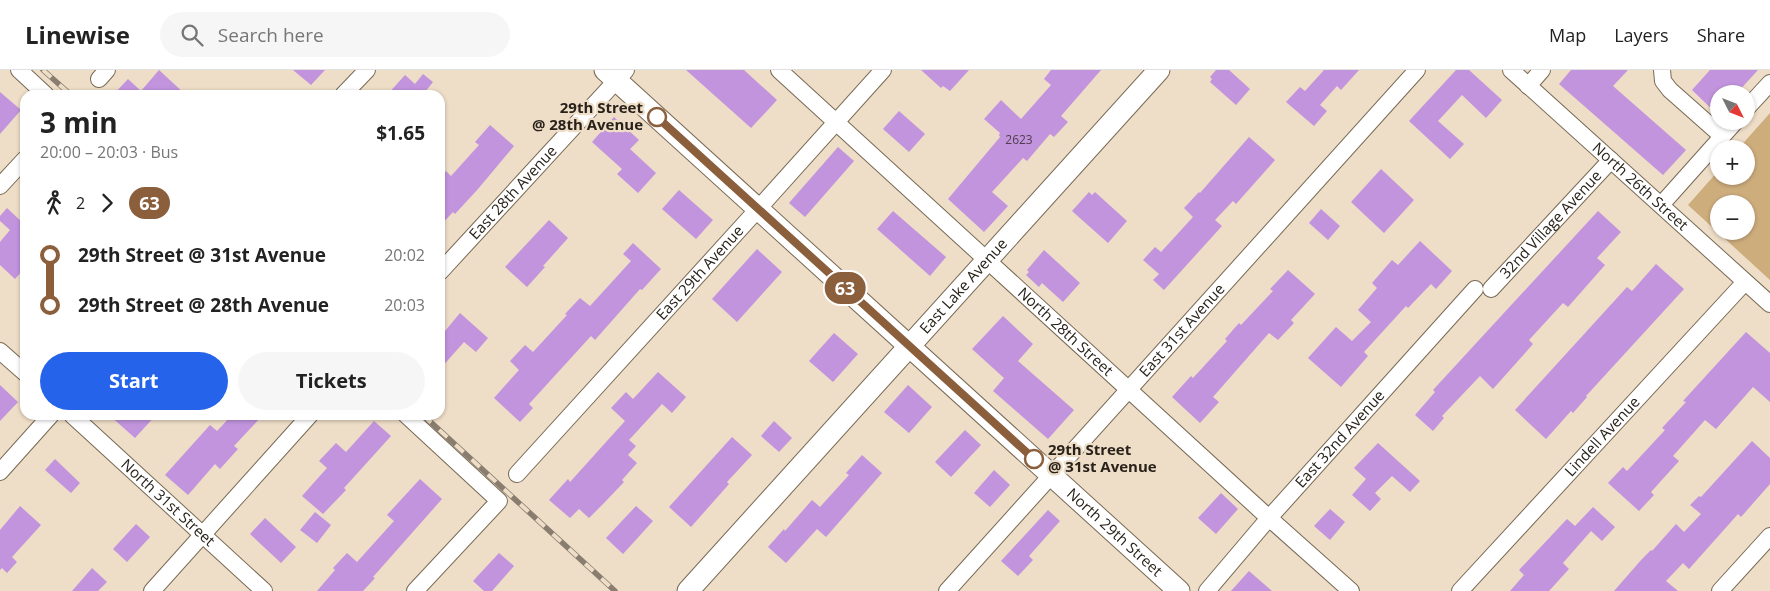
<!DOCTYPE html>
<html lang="en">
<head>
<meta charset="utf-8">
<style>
	body { margin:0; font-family:"Open Sans",sans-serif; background:#f6f6f6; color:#222; height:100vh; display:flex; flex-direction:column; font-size:19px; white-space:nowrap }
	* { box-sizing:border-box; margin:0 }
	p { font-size:16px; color:#767676 }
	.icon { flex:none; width:28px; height:28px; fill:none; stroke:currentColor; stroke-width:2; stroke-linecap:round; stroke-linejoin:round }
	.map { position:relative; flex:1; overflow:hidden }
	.panel { position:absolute; left:20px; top:20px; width:425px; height:330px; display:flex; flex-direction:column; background:#fff; border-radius:15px; box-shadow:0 1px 4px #0004 }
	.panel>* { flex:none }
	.badge { padding:0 10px; border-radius:16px; font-size:18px; line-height:32px }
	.needle { width:32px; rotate:132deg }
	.buttons { position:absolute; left:1710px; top:15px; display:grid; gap:10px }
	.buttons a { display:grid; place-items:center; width:45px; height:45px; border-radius:50%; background:#fff; box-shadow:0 1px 4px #0004; font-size:25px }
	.map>.badge { position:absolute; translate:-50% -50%; box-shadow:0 0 0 2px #fff }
	.legs { display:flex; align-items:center; gap:8px; height:55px; padding:0 20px; font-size:16px }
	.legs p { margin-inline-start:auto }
	.overview { display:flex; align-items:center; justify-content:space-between; height:85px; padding:0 20px }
	h1 { font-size:28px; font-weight:700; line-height:38px }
	.action { display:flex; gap:10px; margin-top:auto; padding:10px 20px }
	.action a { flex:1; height:58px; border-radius:30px; background:#2563eb; color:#fff; font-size:20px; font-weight:700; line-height:58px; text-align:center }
	.action a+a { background:#f6f6f6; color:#222 }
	ul { padding:0 20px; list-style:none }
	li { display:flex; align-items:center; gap:18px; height:50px; font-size:19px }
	li i { display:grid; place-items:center; width:8px; height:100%; margin:0 6px; background:currentColor }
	li i::after { content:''; width:12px; height:12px; margin:-6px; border:4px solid; border-radius:50%; background:#fff }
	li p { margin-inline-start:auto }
	li:first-child i { background:linear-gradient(#0000 50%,currentColor 0) }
	li:last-child i { background:linear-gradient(currentColor 50%,#0000 0) }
	header { display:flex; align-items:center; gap:30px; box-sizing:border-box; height:70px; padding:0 25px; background:#fff; border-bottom:1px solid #e0e0e0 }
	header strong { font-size:24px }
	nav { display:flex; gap:28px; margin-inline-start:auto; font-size:18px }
	.search { width:350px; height:45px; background:#f6f6f6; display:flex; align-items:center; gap:12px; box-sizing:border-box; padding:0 18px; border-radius:28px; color:#767676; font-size:19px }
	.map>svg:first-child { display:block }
	.green { fill:#cead7d; fill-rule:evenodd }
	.building { fill:#c294dd }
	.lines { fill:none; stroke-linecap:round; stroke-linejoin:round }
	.minor-casing { stroke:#776954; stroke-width:18 }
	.tertiary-casing { stroke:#776954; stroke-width:23 }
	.minor { stroke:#fff; stroke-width:16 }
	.tertiary { stroke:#fff; stroke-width:21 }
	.rail-casing { stroke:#887d6e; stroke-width:5.5 }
	.rail { stroke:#eeddc7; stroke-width:4; stroke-dasharray:11; stroke-linecap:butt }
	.line-1-casing { stroke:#fff; stroke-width:11 }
	.line-1 { stroke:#8b5e3c; stroke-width:8 }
	.stop-1-dot { fill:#fff; stroke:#8b5e3c; stroke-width:2.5 }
	.labels { text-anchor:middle; stroke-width:4.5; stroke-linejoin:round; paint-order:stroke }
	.number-label { font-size:12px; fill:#4e3e4b }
	.stop-label { font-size:15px; font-weight:bold; fill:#28221a; stroke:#eeddc7; text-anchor:end }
	.street-label { font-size:15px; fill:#28221a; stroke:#eeddc7 }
</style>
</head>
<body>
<header>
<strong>Linewise</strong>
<div class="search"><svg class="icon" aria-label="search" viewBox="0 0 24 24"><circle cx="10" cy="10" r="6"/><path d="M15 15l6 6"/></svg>Search here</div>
<nav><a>Map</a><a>Layers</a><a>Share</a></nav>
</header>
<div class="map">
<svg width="1770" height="521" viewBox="0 0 1770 521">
	<rect width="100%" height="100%" fill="#eeddc7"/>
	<!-- green -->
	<path class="green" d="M1770 43V210L1688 135 1719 100V106H1746V79H1738ZM1719 134H1746V161H1719Z"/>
	<!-- building -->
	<g class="building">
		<path d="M159 0 186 25H113L128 9 141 21Z"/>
		<path d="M293 0H325L311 15Z"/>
		<path d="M686 0H744L777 30 751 58Z"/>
		<path d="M921 0H969L950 21 943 16 941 18Z"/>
		<path d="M1051 0H1101L1061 46 1068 52 1054 67 1050 64 1027 91 1023 88 992 122 1008 136 984 162 948 129 1000 67 999 65 1000 63 984 49 1001 30 1021 49 1051 15 1044 9Z"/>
		<path d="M1216 0H1229L1250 19 1236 35 1210 12 1212 9 1210 7Z"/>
		<path d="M1324 0H1359L1341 20 1337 16 1320 35 1327 41 1314 56 1286 32 1300 17 1305 21Z"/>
		<path d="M1456 0H1469L1502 30 1486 48 1462 25 1438 51 1464 74 1450 89 1409 51Z"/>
		<path d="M1571 0H1628L1613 16 1686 80 1663 105 1559 14Z"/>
		<path d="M1710 0H1758L1736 24H1719V46L1692 20Z"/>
		<path d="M423 4 433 12 425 22 428 25H387L405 5 415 14Z"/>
		<path d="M0 22 21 40 0 64Z"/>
		<path d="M899 41 925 64 909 82 883 59Z"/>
		<path d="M614 47 639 70 630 79 656 103 638 123 617 104 622 99 592 72Z"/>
		<path d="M490 55 514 76 478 119 455 144 453 142 440 156V107L446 101 451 106 479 75 475 72Z"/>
		<path d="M1249 67 1275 90 1236 134 1233 131 1215 150 1222 156 1164 220 1153 210 1159 204 1143 190 1155 177 1161 182 1193 147 1184 138 1199 122 1200 123Z"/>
		<path d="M838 77 854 91 805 147 789 133Z"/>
		<path d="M1381 99 1414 130 1384 163 1351 132Z"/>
		<path d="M679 120 713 150 696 169 662 139Z"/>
		<path d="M1089 122 1092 125 1095 122 1127 151 1108 173 1072 141Z"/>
		<path d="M7 138 25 155V198L15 209 0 195V172L10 160 0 151V146Z"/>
		<path d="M1321 139 1340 156 1328 170 1309 153Z"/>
		<path d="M893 141 946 187 930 206 877 159Z"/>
		<path d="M1598 141 1621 162 1597 188 1605 195 1568 237 1563 233 1529 270 1533 274 1493 319 1480 306 1442 346 1444 348 1433 361 1415 345 1435 322 1433 320Z"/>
		<path d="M549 150 568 168 543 196 545 197 527 217 505 197Z"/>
		<path d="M1420 171 1452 201 1436 219 1431 214 1408 238 1406 236 1364 282 1368 286 1341 317 1308 288 1336 257 1352 271 1371 252 1358 240 1377 218 1372 213 1392 190 1398 195Z"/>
		<path d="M633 173 661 199 642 220 640 219 595 270 591 266 529 334 533 338 520 352 494 328 519 300 510 291 525 275 533 282 567 245 565 244 580 228 590 236 631 191 623 184Z"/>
		<path d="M757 179 782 202 737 252 712 229Z"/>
		<path d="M1044 180 1080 213 1063 232 1042 213 1039 217 1026 205 1029 202 1027 200Z"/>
		<path d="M1656 194 1684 219 1586 326 1587 327 1573 343 1571 341 1546 369 1515 340 1627 217 1632 221Z"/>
		<path d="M1288 200 1315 224 1291 250 1294 253 1278 270 1269 263 1213 327 1219 332 1200 353 1172 327 1191 306 1193 308 1227 271 1225 269 1239 253 1241 255 1273 221 1270 219Z"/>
		<path d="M460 243 488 268 476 282 464 272 440 299V267Z"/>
		<path d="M1003 246 1033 274 1018 291 1074 340 1048 369 993 321 1004 308 972 279Z"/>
		<path d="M1746 262 1770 283V332L1753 317 1716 359 1705 350 1673 386 1679 391 1651 422 1654 425 1639 441 1608 413 1623 397 1627 401 1665 360 1662 358 1686 332 1683 331Z"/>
		<path d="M834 263 858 284 833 312 809 291Z"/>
		<path d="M658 302 686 327 672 343 662 334 629 370 636 376 628 385 637 393 622 410 624 412 605 432 589 448 579 439 570 448 549 430 568 409 570 412 625 351 611 338 626 322 633 329Z"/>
		<path d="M0 315 18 332 0 351Z"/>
		<path d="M908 315 932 337 909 363 884 342Z"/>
		<path d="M109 345H156L135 368Z"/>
		<path d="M232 345H263L234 376 238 379 220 399 215 394 188 425 165 405 210 355 217 361Z"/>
		<path d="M374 351 391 366 344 418 346 420 323 444 302 426 327 398 319 391 336 373 346 382Z"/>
		<path d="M774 351 792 368 779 382 761 366Z"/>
		<path d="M965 360 981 375 951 407 935 392Z"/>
		<path d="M732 367 752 385 727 412 729 414 691 457 669 437Z"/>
		<path d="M1752 371 1770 388V414L1741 447 1738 444 1689 499 1683 493 1666 511 1678 521H1614L1642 489 1651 480 1652 481 1676 454 1684 462 1701 444 1690 435 1699 426 1701 427Z"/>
		<path d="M1378 373 1420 411 1410 422 1392 406 1375 423 1381 429 1370 441 1352 425 1366 409 1354 398Z"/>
		<path d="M862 385 882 403 826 467 817 459 786 493 768 477 784 459 785 461 812 430 820 437 849 405 846 403Z"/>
		<path d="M55 389 80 413 71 423 45 400Z"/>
		<path d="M994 400 1010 415 990 437 974 423Z"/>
		<path d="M420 409 442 429 373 507 375 508 363 521H317L335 500 333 498 347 483 357 492 394 451 387 445Z"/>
		<path d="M1221 423 1238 439 1216 464 1198 448Z"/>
		<path d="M20 436 41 455 12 487 17 492 7 503 2 498 0 500V460Z"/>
		<path d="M636 436 653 451 623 484 606 468Z"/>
		<path d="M1593 437 1615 457 1602 471 1591 461 1563 493 1569 499 1549 521H1510L1524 505 1519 500 1567 449 1575 456Z"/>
		<path d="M1330 439 1345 452 1330 470 1314 456Z"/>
		<path d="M1048 440 1060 451 1029 486 1033 490 1018 506 1001 491Z"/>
		<path d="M315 442 331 455 317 473 300 460Z"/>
		<path d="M265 448 296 477 281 493 250 464Z"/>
		<path d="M136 454 150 467 127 492 113 479Z"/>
		<path d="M499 483 514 496 492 521H484L473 511Z"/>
		<path d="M92 498 107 512 98 521H72Z"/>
		<path d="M1249 501 1272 521H1231Z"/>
	</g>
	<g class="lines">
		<defs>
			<g id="minor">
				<path d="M19 0 46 25"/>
				<path id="s1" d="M779 0 1269 448 1351 521"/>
				<path id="s2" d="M1511 0 1770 234"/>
				<path d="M1662 0 1663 11 1670 20 1722 66"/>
				<path d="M99 9 107 0"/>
				<path d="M1528 16 1542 0"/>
				<path d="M343 25 367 0"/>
				<path d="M1746 39 1770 13"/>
				<path d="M0 116 25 89"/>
				<path d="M1661 135 1736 51"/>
				<path id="s3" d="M440 202 626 0"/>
				<path id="s4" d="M1491 219 1611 90"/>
				<path d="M0 281 25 303"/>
				<path id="s5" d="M72 345 264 521"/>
				<path d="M406 345 499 431 415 521"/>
				<path d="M0 402 51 345"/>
				<path id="s6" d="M517 404 758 139 883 0"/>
				<path d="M152 521 310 345"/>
				<path id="s7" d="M947 521 1417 0"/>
				<path id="s8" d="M1207 521 1269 448 1475 219"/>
				<path id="s9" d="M1460 521 1745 212"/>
				<path d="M1720 521 1770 466"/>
			</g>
			<g id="tertiary">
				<path id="s10" d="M605 0 1179 521"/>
				<path id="s11" d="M688 521 1159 0"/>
			</g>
		</defs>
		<!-- minor casing -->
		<use href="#minor" class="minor-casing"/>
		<!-- tertiary casing -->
		<use href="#tertiary" class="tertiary-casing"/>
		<!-- minor -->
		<use href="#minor" class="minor"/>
		<!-- tertiary -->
		<use href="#tertiary" class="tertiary"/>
		<defs>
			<g id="rail">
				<path d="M43 0 71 25"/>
				<path d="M423 345 615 521"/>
			</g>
		</defs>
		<!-- rail casing -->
		<use href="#rail" class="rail-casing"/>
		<!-- rail -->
		<use href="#rail" class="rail"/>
	</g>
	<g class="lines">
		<defs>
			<path id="line-1" d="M657 47 1034 389"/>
		</defs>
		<!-- line-1 casing -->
		<use href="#line-1" class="line-1-casing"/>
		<!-- line-1 -->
		<use href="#line-1" class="line-1"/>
	</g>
	<!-- markers -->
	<g class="stop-1-dot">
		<circle cx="657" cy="47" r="9"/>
		<circle cx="1034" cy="389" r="9"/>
	</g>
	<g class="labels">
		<!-- number labels -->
		<g class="number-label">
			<text x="1019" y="74">2623</text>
		</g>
		<!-- stop labels -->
		<g class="stop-label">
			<text x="643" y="43">29th Street<tspan x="643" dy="17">@ 28th Avenue</tspan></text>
			<text x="1048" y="385" text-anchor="start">29th Street<tspan x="1048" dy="17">@ 31st Avenue</tspan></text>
		</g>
		<!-- street labels -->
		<g class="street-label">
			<text dy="5" stroke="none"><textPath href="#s2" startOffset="174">North 26th Street</textPath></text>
			<text dy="5" stroke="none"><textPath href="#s3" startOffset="108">East 28th Avenue</textPath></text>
			<text dy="5" stroke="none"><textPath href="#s4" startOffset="88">32nd Village Avenue</textPath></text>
			<text dy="5" stroke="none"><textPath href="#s6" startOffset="272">East 29th Avenue</textPath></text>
			<text dy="5" stroke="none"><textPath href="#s11" startOffset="411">East Lake Avenue</textPath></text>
			<text dy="5" stroke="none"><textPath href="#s1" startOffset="388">North 28th Street</textPath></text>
			<text dy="5" stroke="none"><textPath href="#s7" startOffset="351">East 31st Avenue</textPath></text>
			<text dy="5" stroke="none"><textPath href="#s9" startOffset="210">Lindell Avenue</textPath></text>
			<text dy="5" stroke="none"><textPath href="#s8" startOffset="202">East 32nd Avenue</textPath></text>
			<text dy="5" stroke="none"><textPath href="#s5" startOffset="130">North 31st Street</textPath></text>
			<text dy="5" stroke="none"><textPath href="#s10" startOffset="688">North 29th Street</textPath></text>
		</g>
	</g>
</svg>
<div class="buttons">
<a><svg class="needle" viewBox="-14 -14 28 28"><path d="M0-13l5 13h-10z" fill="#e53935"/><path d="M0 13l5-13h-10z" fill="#767676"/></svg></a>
<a>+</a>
<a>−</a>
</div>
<b class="badge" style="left:845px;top:218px;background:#8b5e3c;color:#fff">63</b>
<section class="panel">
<div class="overview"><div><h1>3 min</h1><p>20:00 – 20:03 · Bus</p></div><b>$1.65</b></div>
<div class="legs"><svg class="icon" aria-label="walk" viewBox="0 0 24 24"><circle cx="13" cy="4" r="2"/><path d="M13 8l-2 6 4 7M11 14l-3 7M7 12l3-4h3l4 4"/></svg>2<svg class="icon" aria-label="forward" viewBox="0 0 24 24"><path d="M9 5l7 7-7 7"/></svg><b class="badge" style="background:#8b5e3c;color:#fff">63</b></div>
<ul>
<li><i style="color:#8b5e3c"></i><b>29th Street @ 31st Avenue</b><p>20:02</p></li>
<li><i style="color:#8b5e3c"></i><b>29th Street @ 28th Avenue</b><p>20:03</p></li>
</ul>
<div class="action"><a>Start</a><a>Tickets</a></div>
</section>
</div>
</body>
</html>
